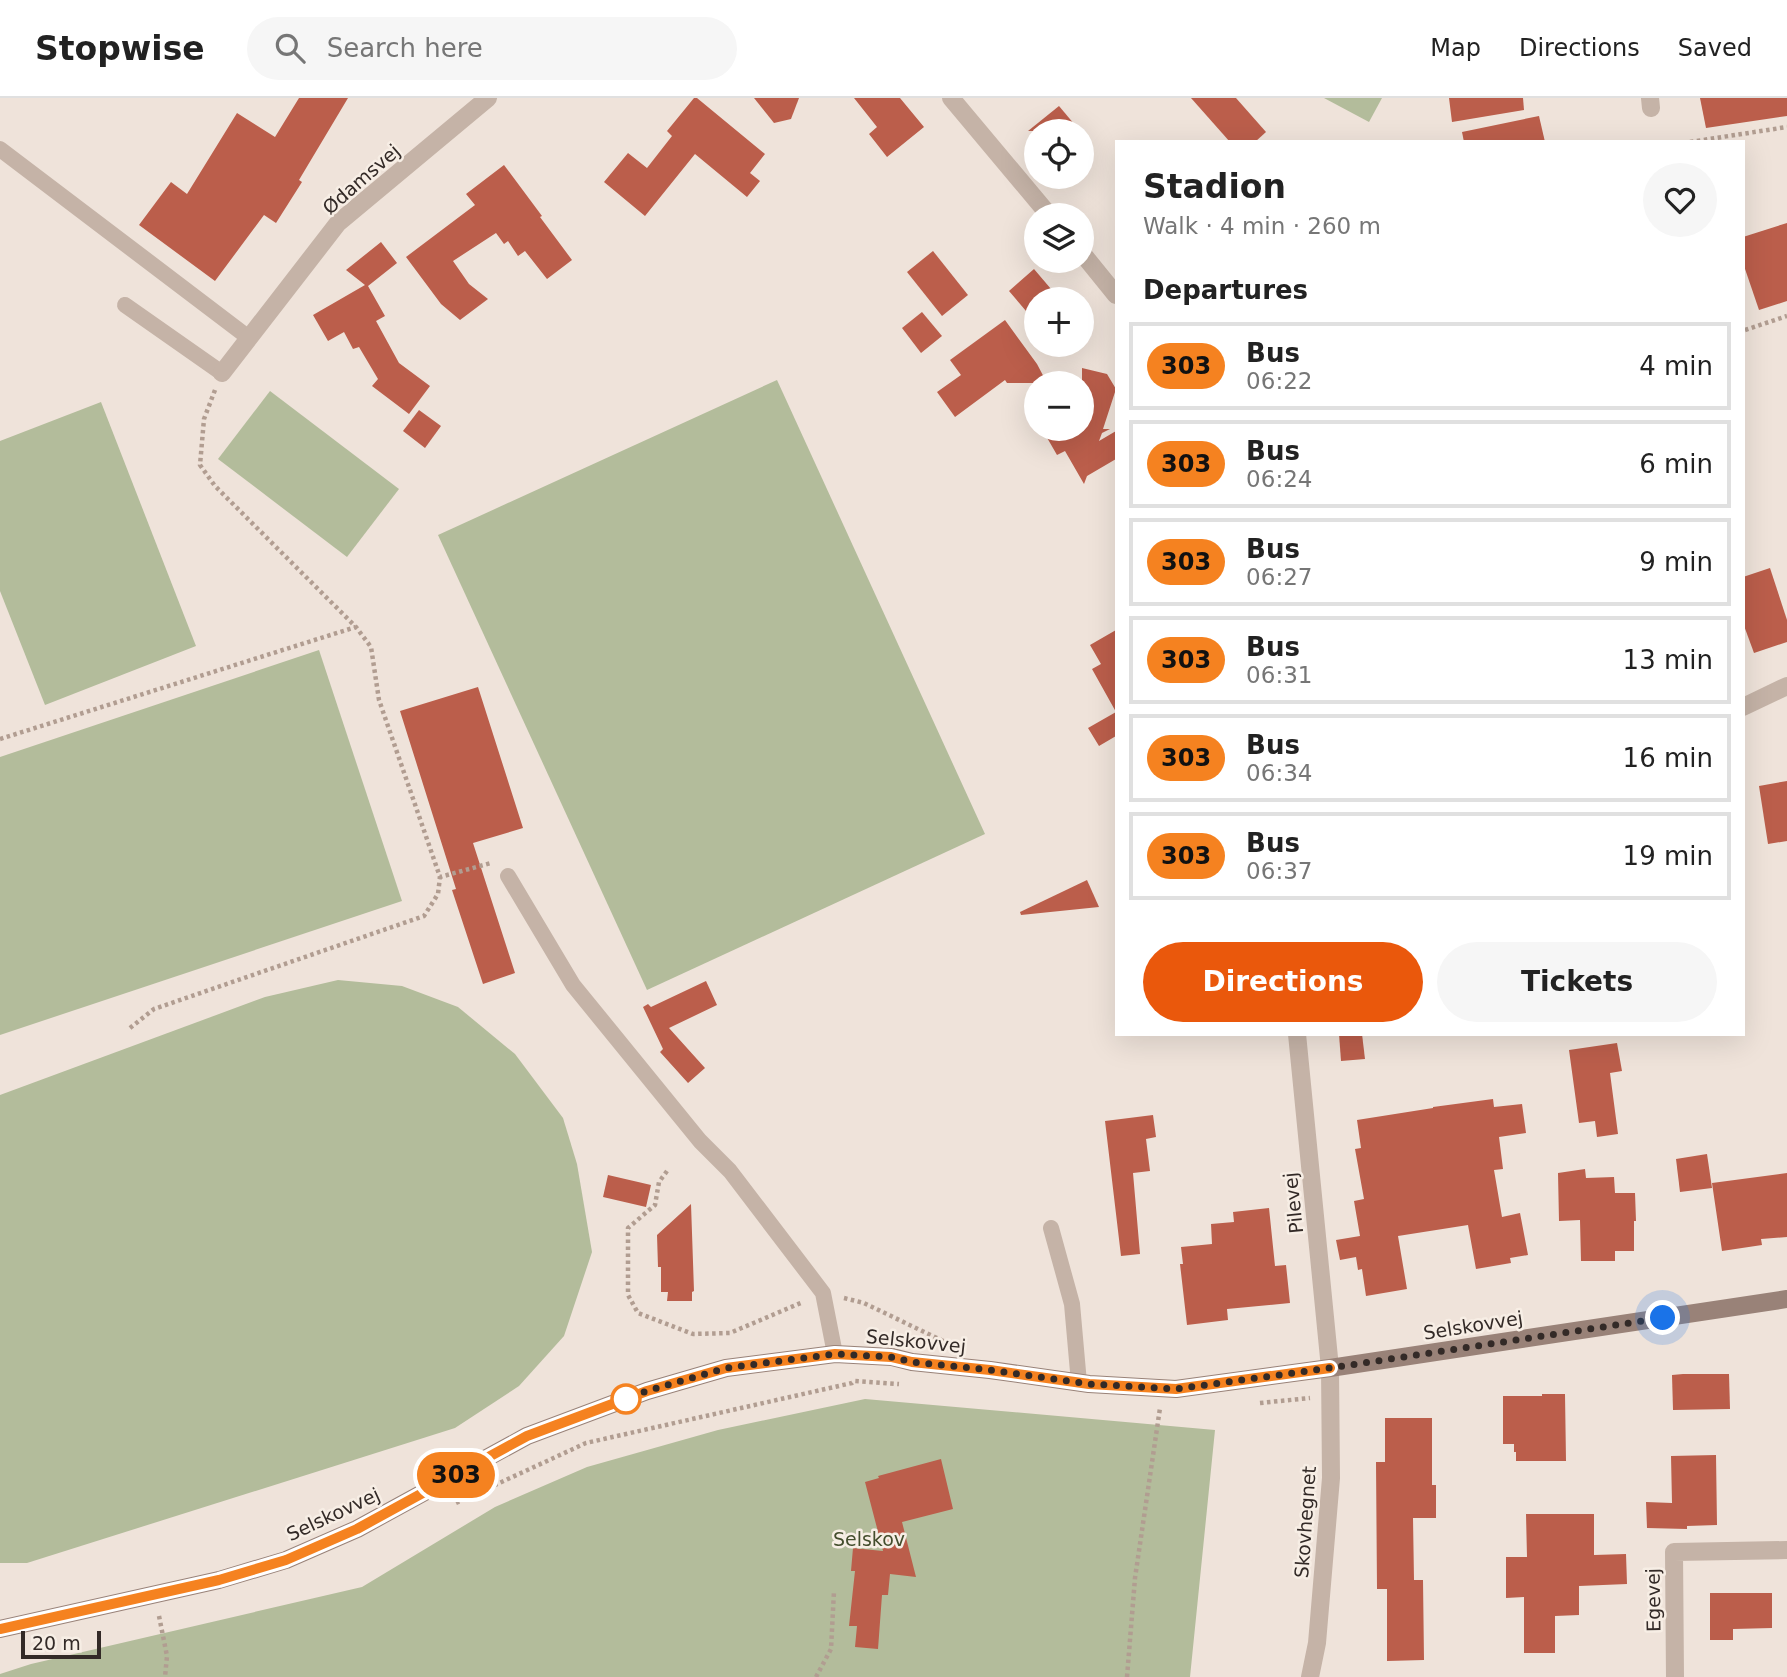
<!DOCTYPE html>
<html lang="en">
<head>
<meta charset="utf-8">
<style>
	body { margin:0; font-family:"DejaVu Sans",sans-serif; background:#f6f6f6; color:#222; height:100vh; display:flex; flex-direction:column; font-size:26px; white-space:nowrap }
	* { box-sizing:border-box; margin:0 }
	p { font-size:23px; color:#767676 }
	.icon { flex:none; width:38px; height:38px; fill:none; stroke:currentColor; stroke-width:2; stroke-linecap:round; stroke-linejoin:round }
	.map { position:relative; flex:1; overflow:hidden }
	.side { position:absolute; left:1115px; top:42px; width:630px; height:896px; display:flex; flex-direction:column; background:#fff; border-radius:0px; box-shadow:0 7px 28px #0002 }
	.side>* { flex:none }
	.badge { padding:0 14px; border-radius:23px; font-size:24px; line-height:46px }
	.tools { position:absolute; left:1024px; top:21px; display:grid; gap:14px }
	.tools a { display:grid; place-items:center; width:70px; height:70px; border-radius:50%; background:#fff; box-shadow:0 7px 28px #0002; font-size:35px }
	.scale { position:absolute; left:21px; bottom:18px; width:80px; box-sizing:border-box; padding-left:7px; border:4px solid #332a27; border-top:0; font-size:19px; line-height:24px; white-space:nowrap; color:#332a27; -webkit-text-stroke:5px #f7eee5; paint-order:stroke }
	.you { position:absolute; width:35px; height:35px; margin:-18px; border:5px solid #fff; border-radius:50%; background:#1a73e8; box-shadow:0 0 0 10px #1a73e833 }
	.map>.badge { position:absolute; translate:-50% -50%; box-shadow:0 0 0 4px #fff }
	h2 { padding:0 28px; font-size:26px; line-height:63px }
	.round { display:grid; place-items:center; flex:none; width:74px; height:74px; border-radius:37px; background:#f6f6f6 }
	.headline { display:flex; align-items:center; justify-content:space-between; height:119px; padding:0 28px }
	h1 { font-size:33px; font-weight:700; line-height:52px }
	.button { display:flex; gap:14px; margin-top:auto; padding:14px 28px }
	.button a { flex:1; height:80px; border-radius:42px; background:#ea580c; color:#fff; font-size:28px; font-weight:700; line-height:80px; text-align:center }
	.button a+a { background:#f6f6f6; color:#222 }
	ul { padding:0; list-style:none }
	li { display:flex; align-items:center; gap:21px; height:88px; margin:0 14px 10px; padding:0 14px; border:4px solid #e0e0e0; border-radius:0px }
	li div { flex:1 }
	li b { display:block; font-size:26px }
	li em { font-style:normal }
	li .badge { min-width:77px; font-weight:700; text-align:center }
	header { display:flex; align-items:center; gap:42px; box-sizing:border-box; height:98px; padding:0 35px; background:#fff; border-bottom:2px solid #e0e0e0 }
	header strong { font-size:33px }
	nav { display:flex; gap:38px; margin-inline-start:auto; font-size:24px }
	.search { width:490px; height:63px; background:#f6f6f6; display:flex; align-items:center; gap:18px; box-sizing:border-box; padding:0 24px; border-radius:38px; color:#767676; font-size:26px }
	.map>svg:first-child { display:block }
	.green { fill:#b3bc9b }
	.building { fill:#bb5e4b }
	.lines { fill:none; stroke-linecap:round; stroke-linejoin:round }
	.path { stroke:#b19d91; stroke-width:4.5; stroke-dasharray:3.5 3.5; stroke-linecap:butt }
	.lane { stroke:#c5b3a7; stroke-width:16 }
	.street { stroke:#c5b3a7; stroke-width:18 }
	.secondary { stroke:#998278; stroke-width:18 }
	.line-casing { stroke:#fff; stroke-width:16 }
	.line { stroke:#f58220; stroke-width:10 }
	.walk { stroke:#332a27; stroke-width:7; stroke-dasharray:0 12.6 }
	.stop-dot { fill:#fff; stroke:#f58220; stroke-width:3.5 }
	.labels { text-anchor:middle; stroke-width:5; stroke-linejoin:round; paint-order:stroke }
	.street-label { font-size:19px; fill:#332a27; stroke:#f7eee5 }
	.park-label { font-size:19px; fill:#444e2d; stroke:#f7eee5 }
</style>
</head>
<body>
<header>
<strong>Stopwise</strong>
<div class="search"><svg class="icon" aria-label="search" viewBox="0 0 24 24"><circle cx="10" cy="10" r="6"/><path d="M15 15l6 6"/></svg>Search here</div>
<nav><a>Map</a><a>Directions</a><a>Saved</a></nav>
</header>
<div class="map">
<svg width="1787" height="1579" viewBox="0 0 1787 1579">
	<rect width="100%" height="100%" fill="#efe3da"/>
	<!-- green -->
	<g class="green">
		<path d="M1324 0H1382L1369 24Z"/>
		<path d="M777 282 985 736 647 892 438 437Z"/>
		<path d="M270 293 399 391 347 459 218 361Z"/>
		<path d="M101 304 196 548 45 607 0 493V343Z"/>
		<path d="M319 552 402 803 0 937V659Z"/>
		<path d="M338 882 402 888 458 909 515 956 563 1020 577 1066 592 1154 564 1238 519 1288 455 1330 27 1465H0V997L265 899Z"/>
		<path d="M865 1301 1215 1332 1190 1579H0V1576L31 1566 362 1489 495 1409 587 1369 718 1332Z"/>
	</g>
	<!-- building -->
	<g class="building">
		<path d="M299 0H348L299 82 302 84 276 125 264 117 215 183 139 127 171 84 187 96 237 15 275 39Z"/>
		<path d="M694 0H697L765 56 750 75 760 83 747 99 695 56 645 118 604 84 628 55 647 70 672 38 667 33Z"/>
		<path d="M754 0H799L791 21 774 25Z"/>
		<path d="M854 0H900L924 29 887 59 869 36 877 29Z"/>
		<path d="M1191 0H1236L1266 34 1255 44H1230Z"/>
		<path d="M1449 0H1523L1524 12 1452 24Z"/>
		<path d="M1700 0H1787V18L1706 30Z"/>
		<path d="M1059 8 1080 33H1028Z"/>
		<path d="M1539 18 1545 44H1464L1462 34Z"/>
		<path d="M504 67 542 118 540 119 572 162 547 181 525 153 518 158 508 143 504 146 496 135 453 163 469 186 488 201 460 222 441 206 406 159 475 107 466 96Z"/>
		<path d="M1787 125V203L1759 212 1743 165V139Z"/>
		<path d="M381 144 397 165 368 188 385 218 376 223 399 265 430 288 409 316 372 288 378 281 359 249 353 251 344 234 328 243 313 217 365 187 346 172Z"/>
		<path d="M933 153 968 197 942 218 907 174Z"/>
		<path d="M1034 171 1051 191 1039 201H1036V204L1026 213 1009 193Z"/>
		<path d="M922 214 942 238 921 255 902 230Z"/>
		<path d="M1005 222 1037 266 1047 285H1007L1005 282 955 319 937 294 961 277 950 262Z"/>
		<path d="M1082 270 1107 276 1116 291 1103 331H1110L1102 335 1099 343 1116 333V361L1087 378 1084 386 1065 353 1057 357 1042 331H1082Z"/>
		<path d="M419 312 441 328 425 350 403 333Z"/>
		<path d="M1770 470 1787 522V544L1754 555 1743 525V479Z"/>
		<path d="M1116 532V638L1099 648 1088 630 1116 614 1092 571 1101 566 1090 547Z"/>
		<path d="M478 589 523 730 473 745 515 875 483 886 452 792 456 791 400 613Z"/>
		<path d="M1787 683V743L1768 746 1759 688Z"/>
		<path d="M1087 782 1099 809 1021 817 1020 814Z"/>
		<path d="M706 883 717 907 669 930 705 970 688 985 660 954 663 951 643 909 648 906 651 909Z"/>
		<path d="M1339 936H1362L1365 961 1341 963Z"/>
		<path d="M1617 945 1622 973 1610 975 1618 1036 1597 1039 1595 1023 1579 1025 1569 952Z"/>
		<path d="M1493 1001 1494 1009 1522 1006 1526 1035 1499 1039 1503 1071 1494 1072 1502 1119 1520 1115 1528 1157 1510 1160 1511 1165 1476 1171 1468 1127 1398 1138 1407 1191 1366 1198 1362 1171 1358 1172 1356 1159 1340 1162 1336 1142 1360 1138 1354 1103 1364 1101 1355 1051 1361 1050 1357 1022 1433 1010V1009Z"/>
		<path d="M1153 1017 1156 1039 1146 1041 1150 1073 1133 1075 1140 1156 1121 1158 1105 1023Z"/>
		<path d="M1707 1056 1712 1090 1680 1094 1676 1061Z"/>
		<path d="M1585 1071 1586 1080 1614 1079 1615 1095H1635L1636 1123H1634V1153H1615V1163H1581L1580 1122 1559 1123 1558 1075Z"/>
		<path d="M1787 1075V1139L1761 1141 1762 1147 1722 1153 1712 1085Z"/>
		<path d="M608 1077 651 1087 646 1109 603 1099Z"/>
		<path d="M691 1106 694 1193 692 1194V1203H667L668 1194H661V1169H658L657 1137Z"/>
		<path d="M1269 1110 1275 1168 1286 1167 1290 1205 1227 1211 1228 1222 1187 1227 1180 1166H1183L1181 1149 1212 1146 1211 1126 1234 1124 1233 1114Z"/>
		<path d="M1683 1276H1729L1730 1311 1673 1312 1672 1277Z"/>
		<path d="M1542 1296H1565L1566 1363H1516V1354H1514V1346H1503V1298H1542Z"/>
		<path d="M1385 1320H1432V1387H1436V1420H1413L1414 1482H1423L1424 1562 1387 1563V1491H1377L1376 1364H1385Z"/>
		<path d="M1716 1357 1717 1427 1687 1428V1431L1647 1430 1646 1404 1672 1405 1671 1358Z"/>
		<path d="M941 1361 953 1411 902 1424 916 1479 890 1476 888 1497H882L878 1551 855 1549 857 1528H849L855 1473H851L853 1450 883 1453 865 1384 879 1380 878 1378Z"/>
		<path d="M1526 1416H1594V1457L1626 1456 1627 1486 1579 1488V1517L1555 1518V1555H1524V1499L1506 1500V1459H1527Z"/>
		<path d="M1710 1495H1772V1530L1733 1531V1542H1710Z"/>
	</g>
	<g class="lines">
		<!-- path -->
		<g class="path">
			<path d="M1690 44 1787 29"/>
			<path d="M1745 232 1787 218"/>
			<path d="M215 292 204 321 200 367 215 388 356 529 371 549 379 602 440 779 491 765"/>
			<path d="M0 641 356 529"/>
			<path d="M130 930 154 911 424 818 438 796 440 779"/>
			<path d="M667 1073 659 1084 655 1107 628 1130V1197L638 1215 693 1236 730 1235 803 1204"/>
			<path d="M844 1200 864 1205 945 1244"/>
			<path d="M1260 1305 1310 1300"/>
			<path d="M456 1405 586 1345 852 1285 854 1283 899 1286"/>
			<path d="M159 1518 167 1558 165 1579"/>
			<path d="M816 1579 831 1551 834 1493"/>
			<path d="M1127 1579 1135 1480 1160 1310"/>
		</g>
		<!-- lane -->
		<g class="lane">
			<path d="M0 51 249 240"/>
			<path d="M125 207 222 275"/>
			<path d="M508 778 573 887 700 1043 730 1073 823 1195 835 1256"/>
			<path d="M1051 1130 1072 1206 1079 1285"/>
		</g>
		<!-- street -->
		<g class="street">
			<path d="M951 0 1049 117"/>
			<path d="M1650 0 1651 10"/>
			<path d="M1082 155 1116 197"/>
			<path d="M222 275 338 125 488 0"/>
			<path d="M1743 609 1787 588"/>
			<path d="M1297 936 1330 1270 1331 1380 1317 1545 1310 1579"/>
			<path d="M1675 1579 1674 1454 1787 1452"/>
		</g>
		<!-- secondary -->
		<path class="secondary" d="M0 1531 219 1482 286 1462 357 1431 527 1338 647 1293 726 1270 835 1256 892 1259 912 1264 990 1272 1089 1286 1176 1291 1330 1270 1787 1201"/>
	</g>
	<g class="lines">
		<defs>
			<path id="line" d="M0 1531 219 1482 286 1462 357 1431 527 1338 647 1293 726 1270 835 1256 891 1259 912 1264 990 1272 1089 1286 1176 1291 1330 1270"/>
		</defs>
		<!-- line casing -->
		<use href="#line" class="line-casing"/>
		<!-- line -->
		<use href="#line" class="line"/>
		<!-- walk -->
		<path class="walk" d="M626 1301H623L647 1293 726 1270 835 1256 891 1259 912 1264 990 1272 1089 1286 1176 1291 1330 1270 1663 1220"/>
	</g>
	<!-- markers -->
	<circle class="stop-dot" cx="626" cy="1301" r="14"/>
	<g class="labels">
		<!-- street labels -->
		<g class="street-label">
			<text transform="translate(361 81) rotate(-41)" y="7">Ødamsvej</text>
			<text transform="translate(1293 1105) rotate(-96)" y="7">Pilevej</text>
			<text transform="translate(1473 1227) rotate(-9)" y="7">Selskovvej</text>
			<text transform="translate(916 1243) rotate(6)" y="7">Selskovvej</text>
			<text transform="translate(333 1416) rotate(-25)" y="7">Selskovvej</text>
			<text transform="translate(1305 1424) rotate(-86)" y="7">Skovhegnet</text>
			<text transform="translate(1653 1502) rotate(-91)" y="7">Egevej</text>
		</g>
		<!-- park labels -->
		<g class="park-label">
			<text x="869" y="1448">Selskov</text>
		</g>
	</g>
</svg>
<div class="tools">
<a><svg class="icon" aria-label="locate" viewBox="0 0 24 24"><circle cx="12" cy="12" r="6"/><path d="M12 2v4M12 18v4M2 12h4M18 12h4"/></svg></a>
<a><svg class="icon" aria-label="layers" viewBox="0 0 24 24"><path d="M12 4l9 5-9 5-9-5zM3 14l9 5 9-5"/></svg></a>
<a>+</a>
<a>−</a>
</div>
<div class="scale">20 m</div>
<div class="you" style="left:1663px;top:1220px"></div>
<b class="badge" style="left:456px;top:1377px;background:#f58220;color:#111">303</b>
<section class="side">
<div class="headline"><div><h1>Stadion</h1><p>Walk · 4 min · 260 m</p></div><a class="round"><svg class="icon" aria-label="heart" viewBox="0 0 24 24"><path d="M12 20l-8-8c-3-5 5-10 8-4 3-6 11-1 8 4z"/></svg></a></div>
<h2>Departures</h2>
<ul>
<li><span class="badge" style="background:#f58220;color:#111">303</span><div><b>Bus</b><p>06:22</p></div><em>4 min</em></li>
<li><span class="badge" style="background:#f58220;color:#111">303</span><div><b>Bus</b><p>06:24</p></div><em>6 min</em></li>
<li><span class="badge" style="background:#f58220;color:#111">303</span><div><b>Bus</b><p>06:27</p></div><em>9 min</em></li>
<li><span class="badge" style="background:#f58220;color:#111">303</span><div><b>Bus</b><p>06:31</p></div><em>13 min</em></li>
<li><span class="badge" style="background:#f58220;color:#111">303</span><div><b>Bus</b><p>06:34</p></div><em>16 min</em></li>
<li><span class="badge" style="background:#f58220;color:#111">303</span><div><b>Bus</b><p>06:37</p></div><em>19 min</em></li>
</ul>
<div class="button"><a>Directions</a><a>Tickets</a></div>
</section>
</div>
</body>
</html>
